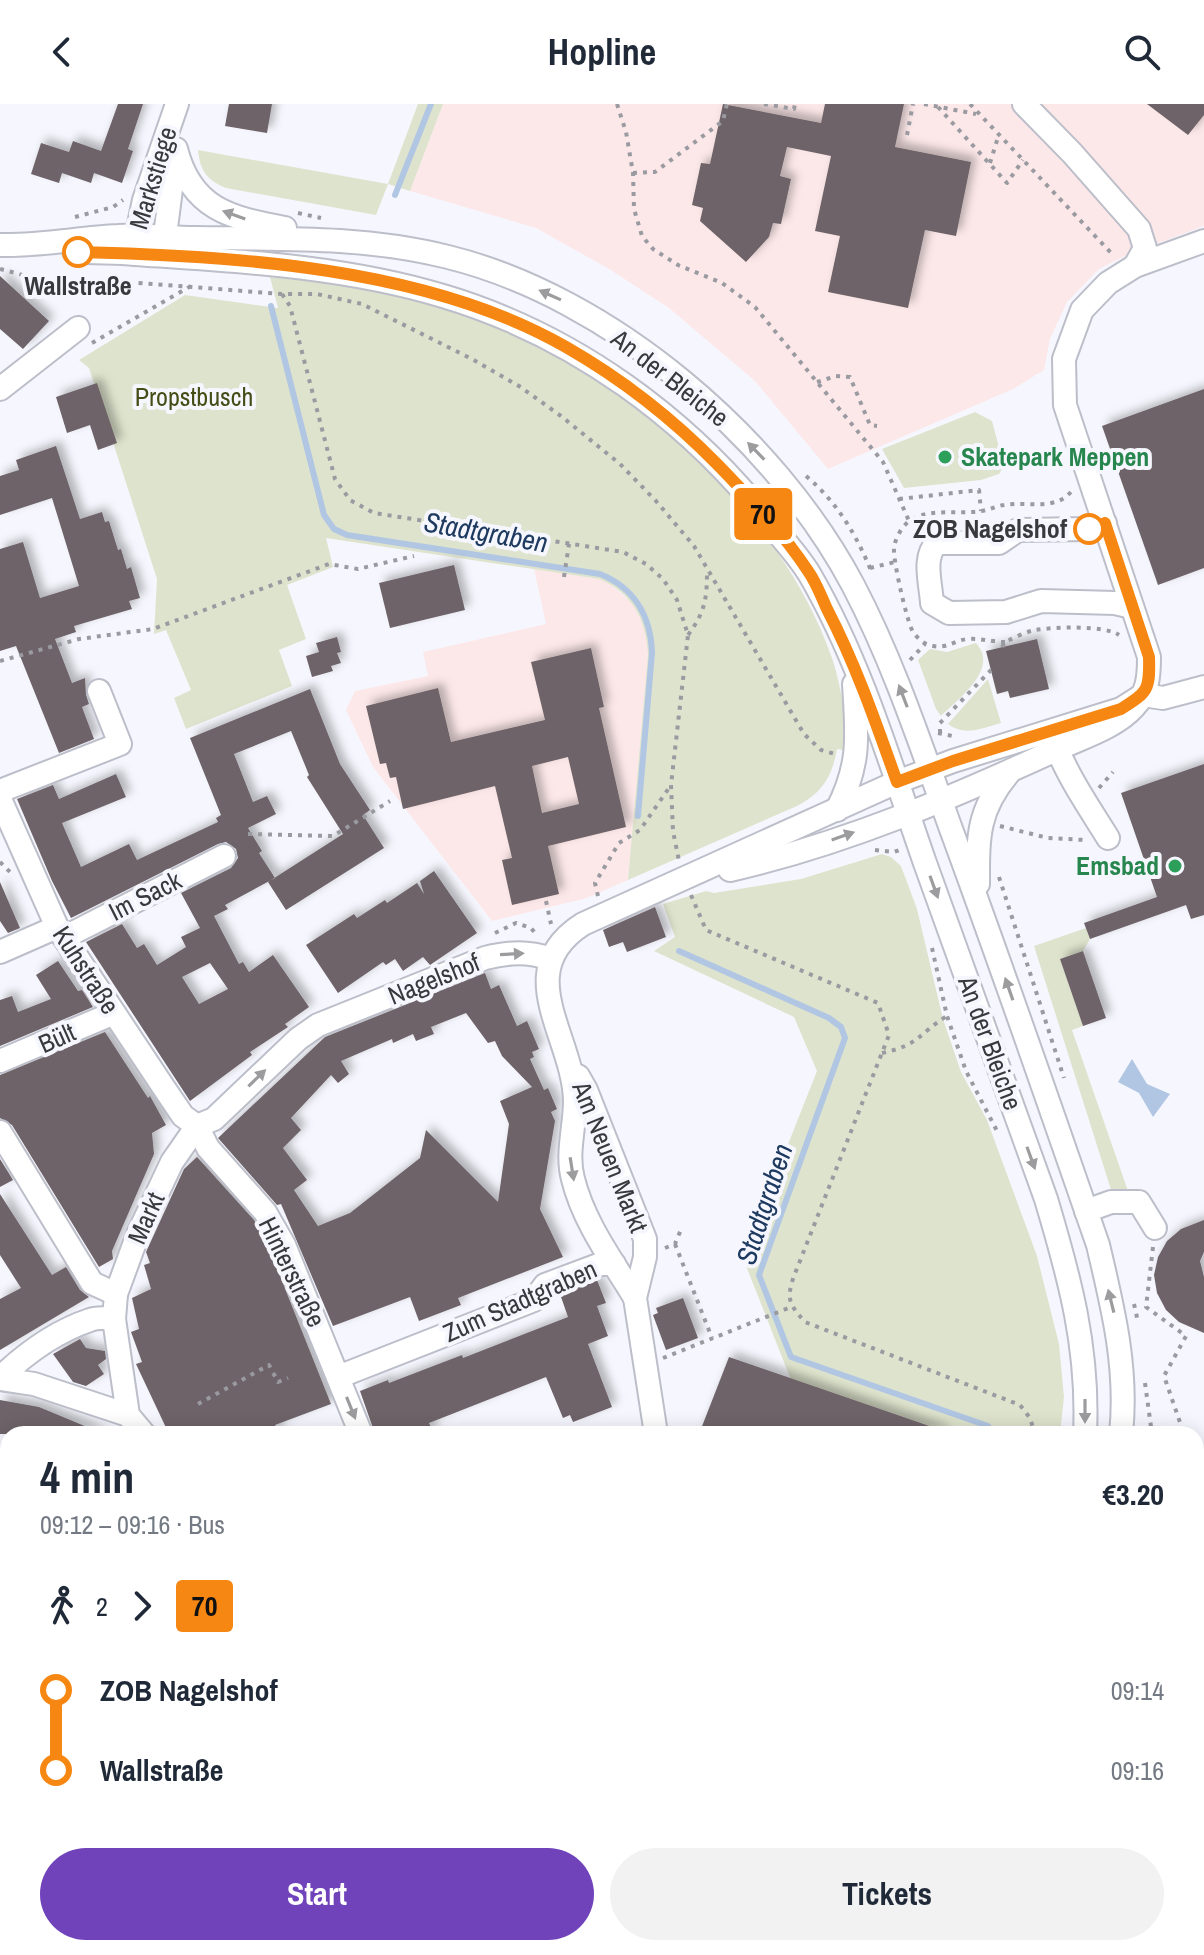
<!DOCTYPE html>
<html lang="en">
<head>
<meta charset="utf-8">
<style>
	body { margin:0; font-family:"Archivo Narrow",sans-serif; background:#f2f2f3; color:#1f2937; height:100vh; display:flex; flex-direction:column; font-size:30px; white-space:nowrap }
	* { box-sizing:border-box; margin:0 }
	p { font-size:26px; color:#747a83 }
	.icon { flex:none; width:44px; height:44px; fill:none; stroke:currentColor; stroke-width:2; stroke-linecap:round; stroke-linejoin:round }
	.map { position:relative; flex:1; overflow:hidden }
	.side { position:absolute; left:0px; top:1322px; width:1204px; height:530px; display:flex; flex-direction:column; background:#fff; border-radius:24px 24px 0 0; box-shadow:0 4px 20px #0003 }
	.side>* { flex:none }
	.badge { padding:0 16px; border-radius:6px; font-size:28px; line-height:52px }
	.map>.badge { position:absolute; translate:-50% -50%; box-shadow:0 0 0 4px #fff }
	.legs { display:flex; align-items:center; gap:12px; height:88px; padding:0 40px; font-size:26px }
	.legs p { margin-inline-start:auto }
	.overview { display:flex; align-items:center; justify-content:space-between; height:136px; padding:0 40px }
	h1 { font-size:44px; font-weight:800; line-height:60px }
	.cta { display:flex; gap:16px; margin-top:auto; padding:16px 40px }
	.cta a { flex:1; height:92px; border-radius:48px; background:#7043bb; color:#fff; font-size:32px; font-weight:800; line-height:92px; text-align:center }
	.cta a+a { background:#f2f2f3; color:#1f2937 }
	ul { padding:0 40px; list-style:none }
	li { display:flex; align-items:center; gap:28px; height:80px; font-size:30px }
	li i { display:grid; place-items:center; width:12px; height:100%; margin:0 10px; background:currentColor }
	li i::after { content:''; width:20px; height:20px; margin:-10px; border:6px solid; border-radius:50%; background:#fff }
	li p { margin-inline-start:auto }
	li:first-child i { background:linear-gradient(#0000 50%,currentColor 0) }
	li:last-child i { background:linear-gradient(currentColor 50%,#0000 0) }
	header { display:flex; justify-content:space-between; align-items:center; height:104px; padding:0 40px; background:#fff; font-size:36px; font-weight:800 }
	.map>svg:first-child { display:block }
	.education { fill:#fde8e9 }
	.green { fill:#dee3cd }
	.water { fill:#b1c6e3 }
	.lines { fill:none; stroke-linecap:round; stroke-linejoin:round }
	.stream { stroke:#b1c6e3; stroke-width:6 }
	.building { fill:#6e6367; fill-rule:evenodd; filter:url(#shadow) }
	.minor-casing { stroke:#bcbec9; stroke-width:26 }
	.path { stroke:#9a9aa1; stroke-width:4; stroke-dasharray:4 6; stroke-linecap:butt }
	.minor { stroke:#fff; stroke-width:22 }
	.oneway { fill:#9c9c9e }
	.line-1-casing { stroke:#fff; stroke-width:18 }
	.line-1 { stroke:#f68712; stroke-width:12 }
	.stop-1-dot { fill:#fff; stroke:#f68712; stroke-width:4 }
	.leisure-dot { fill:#2e9e5b; stroke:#f6f7fe; stroke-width:3 }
	.labels { text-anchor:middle; stroke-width:8; stroke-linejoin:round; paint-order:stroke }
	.street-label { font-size:26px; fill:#38383d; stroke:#f6f7fe }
	.stop-label { font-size:26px; font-weight:bold; fill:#38383d; stroke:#f6f7fe }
	.park-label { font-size:26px; fill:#454c16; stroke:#f6f7fe }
	.leisure-label { font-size:26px; font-weight:bold; fill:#27864d; stroke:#f6f7fe; text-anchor:start }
	.water-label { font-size:28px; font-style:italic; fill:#1e3a60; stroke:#f6f7fe }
</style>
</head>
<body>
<header><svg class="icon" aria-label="back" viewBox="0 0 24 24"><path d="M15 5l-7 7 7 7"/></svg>Hopline<svg class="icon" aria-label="search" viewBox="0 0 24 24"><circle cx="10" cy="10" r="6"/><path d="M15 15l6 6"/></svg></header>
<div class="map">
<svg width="1204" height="1851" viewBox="0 0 1204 1851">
	<defs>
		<filter id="shadow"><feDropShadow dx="5.5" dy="-5.5" stdDeviation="4" flood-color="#0004"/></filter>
	</defs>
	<rect width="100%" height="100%" fill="#f6f7fe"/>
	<!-- education -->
	<g class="education">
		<path d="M443 0H1204V122L1129 150 1099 165 1067 198 1050 235 1044 266 1013 285 828 365 755 277 669 204 609 165 536 124 410 87Z"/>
		<path d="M534 465 599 475 609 479 633 500 647 529 648 550 628 776 587 794 492 817 373 663 346 606 355 587 428 572 423 548 546 520Z"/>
	</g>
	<!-- green -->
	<g class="green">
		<path d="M418 0H443L410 87 388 80 376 111 226 84C207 76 200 67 198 46L388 80Z"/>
		<path d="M270 173C349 180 426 194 500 223 639 277 785 415 833 557 842 586 846 617 850 647L837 645C832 673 822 689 797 702L628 776 648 550C646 515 632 489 599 475L326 434 333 463 287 481 306 535 279 546 292 582 186 625 174 594 191 586 166 526 154 530 157 475 89 264 79 256 185 191 278 204Z"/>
		<path d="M975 308 992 317 1004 362 999 370 981 376 904 384 882 345Z"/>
		<path d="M976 539C1000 565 958 595 941 612L936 605 918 556 930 545 947 548Z"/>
		<path d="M988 575 1001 619C982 624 966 633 948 620Z"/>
		<path d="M882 750 891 753 901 762 917 805 943 915 961 968 987 1016 1037 1152 1059 1240 1064 1293 1060 1330H953L791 1276 743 1154 817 967 794 913 654 847 675 833 663 800 706 787 714 789 801 775Z"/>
		<path d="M1086 824 1090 835 1083 847 1060 855 1083 922 1072 926 1128 1087 1113 1092 1034 842Z"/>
		<path d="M1204 1386V1621L1196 1629V1396Z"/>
		<path d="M970 1844H1008L1003 1851H969Z"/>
	</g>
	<!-- water -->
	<g class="water">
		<path d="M1132 955 1147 980 1170 990 1153 1013 1139 989 1118 978Z"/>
		<path d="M1204 1621V1830L1196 1841V1629Z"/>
		<path d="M1008 1844H1194L1189 1851H1003Z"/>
	</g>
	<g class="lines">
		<!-- stream -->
		<g class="stream">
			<path d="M395 91 431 0"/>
			<path d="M271 202 324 411 334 425 347 431 600 470C635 484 651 513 652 549L638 712"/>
			<path d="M679 847 829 914 841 923 845 934 759 1171 791 1253 988 1322 993 1330"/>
		</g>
	</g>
	<!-- building -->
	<g class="building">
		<path d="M118 0H143L128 45 133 47 122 79 94 69 91 79 62 69 59 79 31 70 41 39 69 48 73 37 101 47Z"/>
		<path d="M229 0H272L267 29 225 22Z"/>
		<path d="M723 0 821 19 825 0H904L895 43 971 58 956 132 925 126 908 204 828 188 840 132 815 127 831 52 787 43 780 72 791 75 781 120 773 119 769 133 746 158 700 117 703 104 692 101 701 59 710 60Z"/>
		<path d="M1147 0H1204V11L1188 31Z"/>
		<path d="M0 172 49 217 23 245 0 225Z"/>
		<path d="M97 279 117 339 98 346 90 321 67 329 56 293Z"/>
		<path d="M1204 285V464L1158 481 1102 322Z"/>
		<path d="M56 342 80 415 102 408 105 418 109 417 118 446 121 445 127 465 131 463 140 494 129 497 132 505 74 522 76 528 55 535 72 579 85 574 86 591 89 600 82 603 94 635 59 649 16 542 0 547V445L23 438 40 494 79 482 52 394 0 411V372L19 366 16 356Z"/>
		<path d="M454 461 465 506 390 524 379 479Z"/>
		<path d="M337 533 341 548 337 549 341 559 331 562 333 567 312 573 306 552 319 548 316 539Z"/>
		<path d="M1037 535 1049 585 1010 594 1008 587 997 590 986 547Z"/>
		<path d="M591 544 604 603 599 604 626 723 548 742 559 790 512 801 502 756 512 754 495 682 403 705 396 673 390 674 386 659 380 660 366 602 438 584 451 638 545 616 531 558ZM568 653 579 700 542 709 532 662Z"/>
		<path d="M310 585 340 660 370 706 363 711 384 744 286 806 268 778 343 730 307 673 309 671 291 627 234 650 253 698 267 692 276 710 248 724 262 747 259 749 275 774 225 801 228 805 214 812 239 860 243 858 249 868 273 851 309 903 285 920 288 923 250 948 252 951 190 997 86 838 122 820 137 844 144 840 157 861 186 843 181 833 200 824 181 789 231 764 238 754 236 745 226 738 218 740 71 814 52 777 17 695 53 681 59 695 116 670 126 693 62 719 81 763 129 740 137 756 218 718 216 714 221 711 190 634ZM210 859 228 885 199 900 182 873Z"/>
		<path d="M1204 660V811L1191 815 1186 801 1090 835 1084 819 1157 793 1121 689Z"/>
		<path d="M434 767 477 829 430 861 423 853 403 867 395 855 386 861 383 858 338 889 306 841 354 810 357 814 385 796 387 799 417 779 424 790 420 777Z"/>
		<path d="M0 778 20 824 8 829 0 817Z"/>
		<path d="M655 803 666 833 627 848 623 838 609 843 603 826Z"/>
		<path d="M1083 847 1106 914 1083 922 1060 855Z"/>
		<path d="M58 857 78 887 82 886 93 903 0 942V896L12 892 18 908 51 895 36 871Z"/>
		<path d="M485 869 491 885 499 881 517 922 527 917 539 945 532 948 534 953 530 955 544 986 548 984 557 1005 551 1008 555 1017 540 1105 563 1153 458 1194 461 1201 419 1217 410 1193 333 1222 281 1100 277 1101 218 1034 325 933ZM466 909 488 939 495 937 502 952 532 983 500 997 509 1020 498 1098 426 1026 420 1054 350 1109 318 1122 294 1086 307 1076 283 1044 301 1026 291 1014 331 971 338 979 349 970 341 957 392 935 393 939 413 930 416 937 434 930 431 923Z"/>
		<path d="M105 928 148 994 150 992 166 1021 152 1029 154 1050 112 1147 113 1155 99 1163 12 1021 0 1014V971Z"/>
		<path d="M197 1053 254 1116 268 1142 331 1300 275 1321 281 1330H169L136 1260 142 1258 131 1228 139 1225 132 1194 151 1185 144 1161 150 1159 146 1148 184 1065Z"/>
		<path d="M0 1055 13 1076 0 1083Z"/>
		<path d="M0 1090 52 1171 66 1163 80 1186 89 1193 0 1246V1195L21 1184 0 1151Z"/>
		<path d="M1204 1116V1148L1200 1157 1204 1173V1229L1179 1218 1166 1206 1157 1189 1154 1171 1158 1153 1167 1137 1181 1125Z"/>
		<path d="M597 1176 606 1199 597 1202 608 1232 588 1240 612 1303 573 1318 570 1311 563 1314 546 1273 429 1319 434 1330H375L360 1287 388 1276 389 1279 462 1251 463 1254 568 1213 560 1190Z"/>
		<path d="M683 1194 698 1234 666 1246 653 1211 658 1209 656 1204Z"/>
		<path d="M80 1235 86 1244 105 1247 106 1255 98 1261 104 1270 86 1282 73 1278 53 1250Z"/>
		<path d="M729 1253 944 1327V1330H699Z"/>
		<path d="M0 1296 39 1303 104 1330H0Z"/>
	</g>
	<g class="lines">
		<defs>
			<g id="minor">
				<path d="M1024 0 1072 49 1139 125 1145 144 1135 162"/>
				<path d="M176 45C191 105 230 114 285 124"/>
				<path d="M0 141C40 142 78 134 118 132 144 130 169 134 195 134 280 135 364 132 448 153 610 193 775 334 853 481 894 559 921 642 951 725 1002 863 1050 1002 1098 1141 1113 1204 1128 1265 1121 1330"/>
				<path d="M134 144 144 96 177 0"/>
				<path d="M74 147C94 149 115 148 135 150 238 157 344 162 443 192 574 231 689 315 773 423 785 438 800 454 810 471 862 561 891 662 925 759 965 871 1006 983 1046 1095 1070 1175 1089 1245 1085 1330"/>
				<path d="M163 147 175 54"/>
				<path d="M0 285 78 224"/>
				<path d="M1105 419 1089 425 1018 426 999 439H937C922 453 931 480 932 499L949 509 1006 508 1041 497 1115 499 1132 503"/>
				<path d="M1052 631C1065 669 1087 700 1108 734"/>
				<path d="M0 687 120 640 99 587"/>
				<path d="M0 695 57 823 164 984 183 1012 197 1022"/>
				<path d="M837 706C861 659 857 631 854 580"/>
				<path d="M730 766C844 740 954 693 1060 644 1084 633 1116 623 1134 603 1148 588 1149 573 1149 553L1065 301 1064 255 1082 206 1108 179 1135 162 1204 137"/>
				<path d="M978 780C978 734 977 707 1008 670"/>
				<path d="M65 833 224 752"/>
				<path d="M0 848 57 823"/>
				<path d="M0 957 114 909"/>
				<path d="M578 972 586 986 645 1135V1153L635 1194 656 1330"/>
				<path d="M197 1022 214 1015 298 935 318 921 485 854C509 848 528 847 551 855"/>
				<path d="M197 1022 208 1044 265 1108 284 1141 361 1330"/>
				<path d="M0 1028 92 1179 116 1190"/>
				<path d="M1086 1107 1111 1098H1139L1155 1124"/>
				<path d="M635 1194C612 1156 584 1119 573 1075 566 1050 575 1023 575 997 574 933 509 867 583 820L897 678 953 657 1121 605 1143 591 1163 594 1204 583"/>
				<path d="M338 1273 534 1196 545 1181 601 1160H614"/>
				<path d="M0 1274C25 1250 57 1227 90 1216 97 1213 106 1214 114 1215"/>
				<path d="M0 1275 34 1280 128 1311"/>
				<path d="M144 1330 128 1311 114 1215 116 1190 138 1130 172 1058 197 1022"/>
				<path d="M0 1397 8 1396"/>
				<path d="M0 1473 8 1493"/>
				<path d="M217 1844 228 1851"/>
				<path d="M194 1851 207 1844"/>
				<path d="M334 1851 360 1844"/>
				<path d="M429 1851 430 1844"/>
				<path d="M637 1851 641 1844"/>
				<path d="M852 1851 853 1844"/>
				<path d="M877 1851 878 1844"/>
			</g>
		</defs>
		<!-- minor casing -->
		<use href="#minor" class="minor-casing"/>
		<!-- path -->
		<g class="path">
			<path d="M617 0 626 28 633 69 634 105 642 132 653 145 678 161 722 179 755 203 883 358 909 417"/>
			<path d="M764 0 794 5 795 0"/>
			<path d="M924 0 976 10"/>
			<path d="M970 0 1114 152"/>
			<path d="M938 3 1007 79 1023 56"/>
			<path d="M907 31 913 0"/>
			<path d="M990 59 999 30"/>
			<path d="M633 69 655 68 723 17 727 0"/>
			<path d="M298 109 321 114"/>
			<path d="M75 113 113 103 123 96"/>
			<path d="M0 165 42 176 127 178 282 190H317L362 200 470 254 519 282 561 312 620 360 656 397 694 442 804 630 821 646 835 650"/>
			<path d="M282 190 290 202 335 375 350 396 374 409 623 448 646 460 663 475 677 496 688 531 671 681 673 727 679 757"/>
			<path d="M92 239 191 182"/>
			<path d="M817 278 836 272 850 273 870 321 877 322"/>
			<path d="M806 372C838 399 857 432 872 469"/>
			<path d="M899 395 979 386 981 407"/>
			<path d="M870 464 895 458"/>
			<path d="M564 473 569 440"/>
			<path d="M688 531C705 508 707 495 707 467"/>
			<path d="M1005 538C992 538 980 534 968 535 955 536 947 545 933 542 925 541 918 535 913 528 907 518 893 457 894 444 895 435 901 424 908 418 927 403 958 411 981 407 989 406 996 402 1004 401 1027 397 1058 408 1073 385"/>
			<path d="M1002 543 1005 538C1014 534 1025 528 1035 526 1054 523 1105 521 1119 531"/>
			<path d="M910 556 925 540"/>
			<path d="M0 557 79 535 153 525 329 460 358 465 414 452"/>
			<path d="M938 629 957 633"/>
			<path d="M940 629V619L991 566"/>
			<path d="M1099 684 1113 668"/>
			<path d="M1000 722 1048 734 1085 736"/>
			<path d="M248 730 333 732 390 697"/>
			<path d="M875 746 894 748 902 745"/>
			<path d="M0 758 10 768"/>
			<path d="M999 773 1064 974"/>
			<path d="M691 791 706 826 878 899 889 931 794 1172C786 1195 789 1200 805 1218L1020 1301 1030 1314 1035 1330"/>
			<path d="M598 792 595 779 619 739 640 726 669 684"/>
			<path d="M546 797 551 820"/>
			<path d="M495 829 516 819 531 824 535 829"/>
			<path d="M932 844 947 912 966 967 997 1027"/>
			<path d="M882 949C920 941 918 930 947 912"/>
			<path d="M675 1140 712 1234"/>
			<path d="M1153 1143 1146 1203 1186 1232 1164 1272 1184 1330"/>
			<path d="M665 1144 675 1140 682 1123"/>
			<path d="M1134 1200 1138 1218"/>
			<path d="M663 1254 791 1203"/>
			<path d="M1145 1279 1152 1330"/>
			<path d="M198 1300 269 1261 278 1278 288 1274"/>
			<path d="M965 1851 967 1844"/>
		</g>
		<!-- minor -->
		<use href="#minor" class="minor"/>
	</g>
	<!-- one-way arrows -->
	<defs><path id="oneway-solid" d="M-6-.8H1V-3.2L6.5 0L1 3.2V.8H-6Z" transform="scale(2)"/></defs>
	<g class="oneway">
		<use href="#oneway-solid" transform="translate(234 111) rotate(-160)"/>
		<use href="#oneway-solid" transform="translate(550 191) rotate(-156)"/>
		<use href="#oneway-solid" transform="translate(756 347) rotate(-134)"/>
		<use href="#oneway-solid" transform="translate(903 592) rotate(-111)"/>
		<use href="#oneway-solid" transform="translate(843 732) rotate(-19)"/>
		<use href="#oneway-solid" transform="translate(934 783) rotate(70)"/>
		<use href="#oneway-solid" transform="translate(512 850) rotate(-3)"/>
		<use href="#oneway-solid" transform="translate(1009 885) rotate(-109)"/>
		<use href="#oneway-solid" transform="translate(257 974) rotate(-44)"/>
		<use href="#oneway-solid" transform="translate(1031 1054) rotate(70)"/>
		<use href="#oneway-solid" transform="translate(572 1065) rotate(81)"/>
		<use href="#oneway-solid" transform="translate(1111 1197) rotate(-104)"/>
		<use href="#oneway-solid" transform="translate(351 1304) rotate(68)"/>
		<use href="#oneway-solid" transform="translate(1085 1307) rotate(90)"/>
	</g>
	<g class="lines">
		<defs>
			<path id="line-1" d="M78 148C235 152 427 163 566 243 622 275 673 315 718 361 750 394 783 429 808 467 816 478 821 492 827 505 856 561 876 619 897 678L953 657 1121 605C1148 588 1150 586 1149 553L1105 419 1089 425"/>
		</defs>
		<!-- line-1 casing -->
		<use href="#line-1" class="line-1-casing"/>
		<!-- line-1 -->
		<use href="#line-1" class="line-1"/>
	</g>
	<!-- markers -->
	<g class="stop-1-dot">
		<circle cx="78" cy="148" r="14"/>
		<circle cx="1089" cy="425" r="14"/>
	</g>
	<g class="leisure-dot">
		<circle cx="945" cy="353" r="8"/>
		<circle cx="1175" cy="762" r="8"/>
	</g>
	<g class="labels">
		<!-- street labels -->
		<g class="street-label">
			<text transform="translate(153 74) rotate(-73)" y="9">Markstiege</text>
			<text transform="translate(670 274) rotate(38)" y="9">An der Bleiche</text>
			<text transform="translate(145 792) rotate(-27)" y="9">Im Sack</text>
			<text transform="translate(86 866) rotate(57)" y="9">Kuhstraße</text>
			<text transform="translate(434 875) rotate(-22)" y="9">Nagelshof</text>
			<text transform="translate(57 934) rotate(-24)" y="9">Bült</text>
			<text transform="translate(990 939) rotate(70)" y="9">An der Bleiche</text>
			<text transform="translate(610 1053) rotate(68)" y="9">Am Neuen Markt</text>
			<text transform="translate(146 1114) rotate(-66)" y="9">Markt</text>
			<text transform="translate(292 1168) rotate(64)" y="9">Hinterstraße</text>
			<text transform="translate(520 1197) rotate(-24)" y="9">Zum Stadtgraben</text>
		</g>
		<!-- stop labels -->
		<g class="stop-label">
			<text x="78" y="191">Wallstraße</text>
			<text x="1067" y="434" text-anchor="end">ZOB Nagelshof</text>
		</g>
		<!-- park labels -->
		<g class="park-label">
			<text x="194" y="302">Propstbusch</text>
		</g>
		<!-- leisure labels -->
		<g class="leisure-label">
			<text x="961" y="362">Skatepark Meppen</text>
			<text x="1159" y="771" text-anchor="end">Emsbad</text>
		</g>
		<!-- water labels -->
		<g class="water-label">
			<text transform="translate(486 428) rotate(10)" y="10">Stadtgraben</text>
			<text transform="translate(764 1100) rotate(-72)" y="10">Stadtgraben</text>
		</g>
	</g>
</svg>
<b class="badge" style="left:763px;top:410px;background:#f68712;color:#111">70</b>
<section class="side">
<div class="overview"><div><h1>4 min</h1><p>09:12 – 09:16 · Bus</p></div><b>€3.20</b></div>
<div class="legs"><svg class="icon" aria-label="walk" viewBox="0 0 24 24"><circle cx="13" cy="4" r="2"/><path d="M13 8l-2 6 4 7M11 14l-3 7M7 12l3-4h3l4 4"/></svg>2<svg class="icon" aria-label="forward" viewBox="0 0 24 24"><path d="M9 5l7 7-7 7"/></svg><b class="badge" style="background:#f68712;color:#111">70</b></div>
<ul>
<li><i style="color:#f68712"></i><b>ZOB Nagelshof</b><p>09:14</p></li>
<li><i style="color:#f68712"></i><b>Wallstraße</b><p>09:16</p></li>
</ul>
<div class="cta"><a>Start</a><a>Tickets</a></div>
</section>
</div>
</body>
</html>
